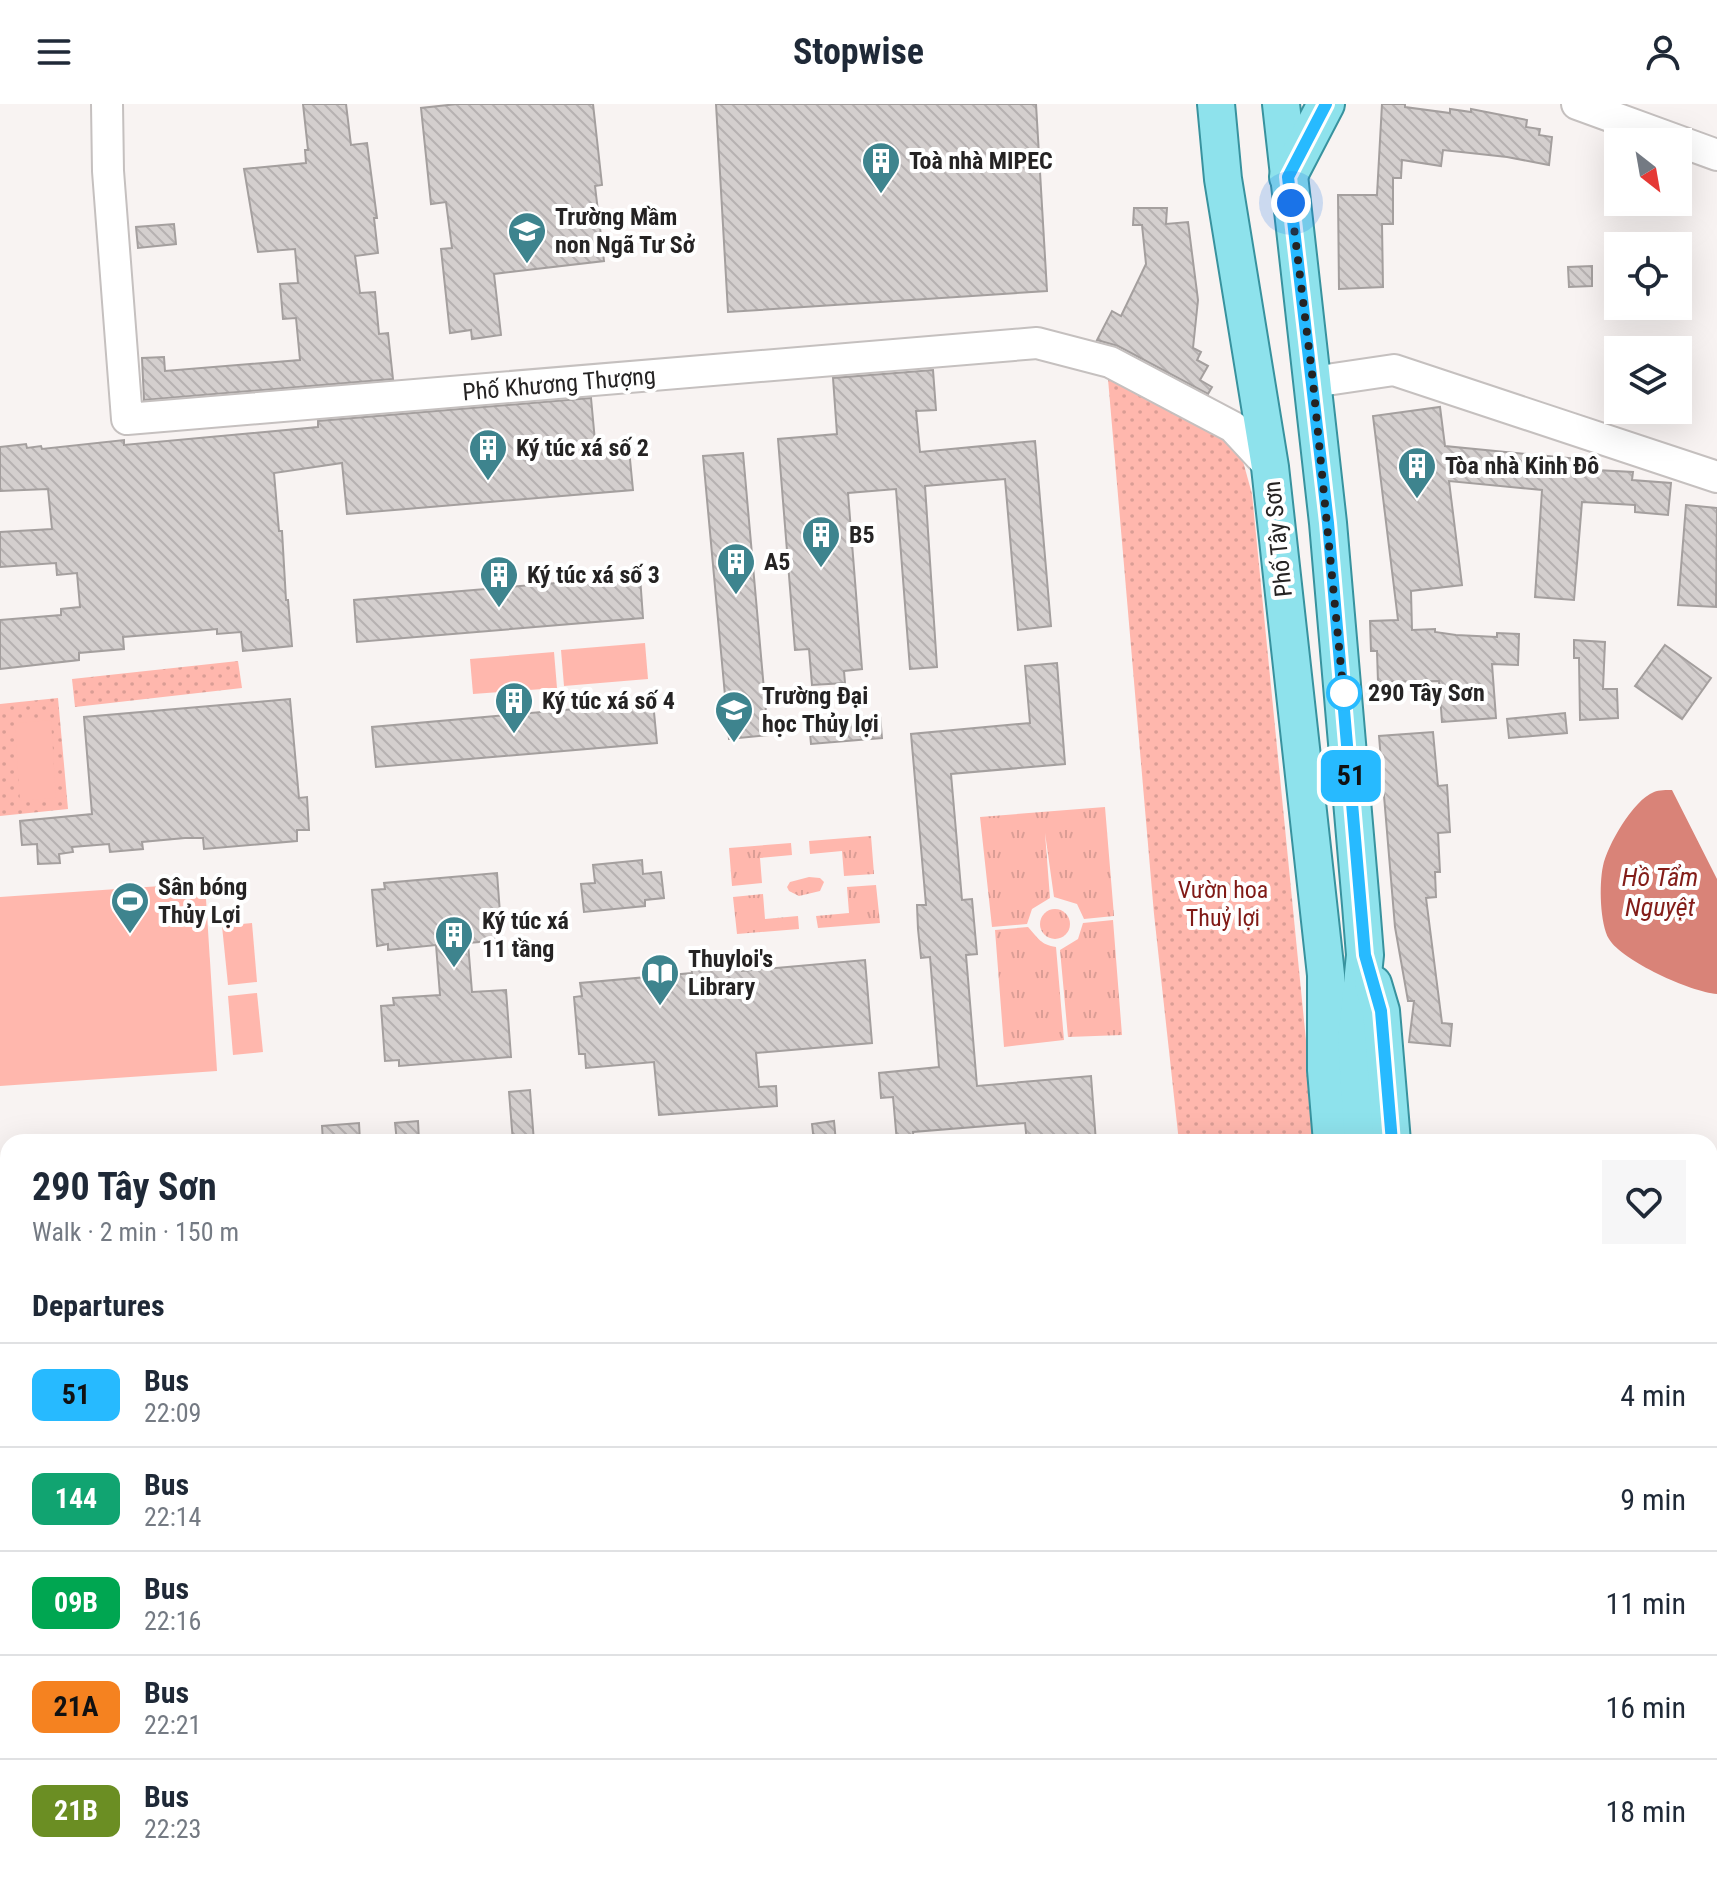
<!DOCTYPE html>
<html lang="en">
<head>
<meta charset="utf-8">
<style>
	body { margin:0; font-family:"Roboto Condensed",sans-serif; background:#f6f6f7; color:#1f2937; height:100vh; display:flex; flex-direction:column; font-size:30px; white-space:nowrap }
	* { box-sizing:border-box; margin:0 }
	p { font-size:26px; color:#747a83 }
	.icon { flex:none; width:44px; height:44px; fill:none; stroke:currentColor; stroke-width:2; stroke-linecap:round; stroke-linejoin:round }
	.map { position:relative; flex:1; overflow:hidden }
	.sheet { position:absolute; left:0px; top:1030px; width:1718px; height:746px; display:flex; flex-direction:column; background:#fff; border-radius:24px 24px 0 0; box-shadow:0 8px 32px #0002 }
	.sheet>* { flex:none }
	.badge { padding:0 16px; border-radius:12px; font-size:28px; line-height:52px }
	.needle { width:52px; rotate:149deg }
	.buttons { position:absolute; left:1604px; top:24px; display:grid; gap:16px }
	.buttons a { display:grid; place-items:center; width:88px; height:88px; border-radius:0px; background:#fff; box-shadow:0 8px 32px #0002; font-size:40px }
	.you { position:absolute; width:40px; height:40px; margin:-20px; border:6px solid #fff; border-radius:50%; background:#1a73e8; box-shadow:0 0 0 12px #1a73e833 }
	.map>.badge { position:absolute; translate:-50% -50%; box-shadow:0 0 0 4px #fff }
	h2 { padding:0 32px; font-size:30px; line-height:72px }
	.round { display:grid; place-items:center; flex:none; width:84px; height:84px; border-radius:0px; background:#f6f6f7 }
	.head { display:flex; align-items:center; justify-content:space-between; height:136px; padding:0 32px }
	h1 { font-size:38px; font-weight:700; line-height:60px }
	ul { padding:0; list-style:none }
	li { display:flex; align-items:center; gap:24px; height:104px; padding:0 32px; border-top:2px solid #e0e1e3 }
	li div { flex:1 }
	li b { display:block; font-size:30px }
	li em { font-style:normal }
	li .badge { min-width:88px; font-weight:700; text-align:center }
	header { display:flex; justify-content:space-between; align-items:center; height:104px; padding:0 32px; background:#fff; font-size:36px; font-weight:700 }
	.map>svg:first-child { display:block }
	.grass { fill:url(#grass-tufts) }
	.park { fill:url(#park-dots) }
	.garden { fill:#ffb7ad }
	.water { fill:#d98378 }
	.building { fill:url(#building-back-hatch); stroke:#a49f9e; stroke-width:2 }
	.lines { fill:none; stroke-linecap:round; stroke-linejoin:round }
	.minor-casing { stroke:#c5c0bf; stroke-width:34 }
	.major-casing { stroke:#38929e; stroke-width:40 }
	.minor { stroke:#fff; stroke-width:30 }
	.major { stroke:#8ee2ec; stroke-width:36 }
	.line-casing { stroke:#fff; stroke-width:18 }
	.line { stroke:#27baff; stroke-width:12 }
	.walk { stroke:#252323; stroke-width:8; stroke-dasharray:0 14.4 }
	.stop-dot { fill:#fff; stroke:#27baff; stroke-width:4 }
	.labels { text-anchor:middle; stroke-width:8; stroke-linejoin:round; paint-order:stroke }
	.poi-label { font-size:24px; font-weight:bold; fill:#252323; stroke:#fff; text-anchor:start }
	.street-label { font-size:24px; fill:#252323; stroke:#fff }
	.stop-label { font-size:24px; font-weight:bold; fill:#252323; stroke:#fff; text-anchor:start }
	.park-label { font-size:24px; fill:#801a16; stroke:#fff }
	.water-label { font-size:26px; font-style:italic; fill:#831d19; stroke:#fff }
</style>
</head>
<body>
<header><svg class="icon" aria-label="menu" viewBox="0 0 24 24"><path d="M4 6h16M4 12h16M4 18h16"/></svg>Stopwise<svg class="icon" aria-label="person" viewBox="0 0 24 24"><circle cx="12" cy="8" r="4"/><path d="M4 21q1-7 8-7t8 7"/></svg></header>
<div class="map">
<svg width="1717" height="1775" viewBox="0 0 1717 1775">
	<defs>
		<pattern id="grass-tufts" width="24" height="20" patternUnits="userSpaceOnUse" patternTransform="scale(2)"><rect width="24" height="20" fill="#ffb7ad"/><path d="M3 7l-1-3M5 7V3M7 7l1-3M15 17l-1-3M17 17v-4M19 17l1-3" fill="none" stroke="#da9d95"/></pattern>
		<pattern id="park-dots" width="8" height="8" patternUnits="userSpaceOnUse" patternTransform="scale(2)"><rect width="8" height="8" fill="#ffb7ad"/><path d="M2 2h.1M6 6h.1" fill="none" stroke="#da9d95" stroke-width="1.8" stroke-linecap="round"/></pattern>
		<pattern id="building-back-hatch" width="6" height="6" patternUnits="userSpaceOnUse" patternTransform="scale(2)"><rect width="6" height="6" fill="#d4cfce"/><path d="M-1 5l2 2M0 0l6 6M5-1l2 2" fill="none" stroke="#b6b1b1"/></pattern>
	</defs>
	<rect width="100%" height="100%" fill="#f8f3f2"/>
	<!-- grass -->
	<g class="grass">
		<path d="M1105 703 1114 812 1084 815 1077 800 1054 793 1045 729 1050 794 1032 805 1027 820 992 823 980 713Z"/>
		<path d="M871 732 874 770 844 772 842 747 810 750 809 737Z"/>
		<path d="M791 739 792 751 760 754 762 779 732 782 729 744Z"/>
		<path d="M809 773 820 774 824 778 820 787 799 792 789 787 787 783 790 778Z"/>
		<path d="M876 781 880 819 818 824 816 812 849 809 847 783Z"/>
		<path d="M763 790 765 815 798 812 799 825 737 830 733 793Z"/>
		<circle cx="1055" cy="820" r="15"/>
		<path d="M1113 816 1122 931 1068 933 1060 846 1078 835 1083 819Z"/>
		<path d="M1028 823C1038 834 1041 841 1056 843L1064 936 1004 943 995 826Z"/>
	</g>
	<!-- park -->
	<g class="park">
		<path d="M1124 261 1238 339 1252 390 1316 1038H1179L1154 810 1108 275Z"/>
		<path d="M238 557 242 584 75 603 72 575Z"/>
		<path d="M58 594 68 705 0 712V600Z"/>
		<path d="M1242 1768H1373L1375 1775H1243Z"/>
	</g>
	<!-- garden -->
	<g class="garden">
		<path d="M645 539 648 575 564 582 561 546Z"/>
		<path d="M554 548 557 584 473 590 470 555Z"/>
		<path d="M51 616 56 694 20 697 15 619Z"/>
		<path d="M205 779 217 967 0 982V793Z"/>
		<path d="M252 819 257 878 228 881 222 822Z"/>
		<path d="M257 889 263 948 233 951 228 892Z"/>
		<path d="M685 1768H786V1775H686Z"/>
		<path d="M809 1768H980V1775H810Z"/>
	</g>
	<!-- water -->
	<path class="water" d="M1672 686 1717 775V890C1691 888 1622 857 1609 835 1600 820 1599 780 1603 762 1607 742 1633 696 1654 688 1659 686 1667 686 1672 686Z"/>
	<!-- building -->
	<g class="building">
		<path d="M303 0H346L351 41 367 39 377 114H374L378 149 355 152 360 189 375 188 379 230 388 229 393 275 144 296 142 254 164 253 165 267 300 256 296 214 283 215 280 180 298 179 295 145 258 148 244 65 306 59 305 46H308Z"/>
		<path d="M457 0H593L602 81 595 82 604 157 494 170 501 231 472 235 471 226 450 229 441 145 452 144 446 98 431 100 421 4Z"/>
		<path d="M716 0H1036L1047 187 728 208Z"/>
		<path d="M1382 0H1405V3L1450 9V5L1471 8V5L1527 16 1526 23 1540 25 1539 31 1552 33 1549 61 1507 53 1443 46 1441 62 1402 56 1401 74H1393V120H1382L1383 183 1339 185 1338 91H1377Z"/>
		<path d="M1134 104H1167L1166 120 1188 118 1198 196 1193 244 1201 248 1197 256 1208 262 1200 276 1212 283 1208 290 1118 242 1097 236 1112 207 1121 212 1146 160 1142 121H1133Z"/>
		<path d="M174 120 176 140 138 144 136 123Z"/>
		<path d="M1592 162V182L1569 183 1568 163Z"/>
		<path d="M933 266 936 306 916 307 920 348 1035 337 1051 522 1018 526 1005 375 925 382 937 563 910 565 896 385 848 389 862 565 844 567 845 579 812 581 809 545 795 546 778 335 837 330 833 274Z"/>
		<path d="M591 294 596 348 629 345 633 386 347 410 342 359 274 369 279 427H282L286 496H288L292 542 243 547 241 528 217 530V525L196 527 123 533 124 545 79 549V556L0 565V516L61 511V505L80 503 77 469 57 471 56 459 0 463V428L52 425 48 385 0 387V343L26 340 27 344 41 342 42 345 124 336V341L318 323V317Z"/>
		<path d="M1440 303 1445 342 1578 355 1577 365 1633 368 1632 376 1671 379 1668 411 1635 408V401L1582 398 1574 496 1535 493 1542 386 1449 377 1462 481 1411 487 1412 526 1435 525V528L1456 531 1497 533V529L1519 530 1518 561 1492 560 1496 614 1442 618 1439 577 1378 578 1377 547H1371L1370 517 1398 516 1373 312Z"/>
		<path d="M743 349 768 631 729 635 703 352Z"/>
		<path d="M1686 401 1717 404 1716 503 1678 501Z"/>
		<path d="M640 472 643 514 357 538 354 496Z"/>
		<path d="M1574 536 1605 538 1603 585H1617L1618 614 1580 616 1579 554H1574Z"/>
		<path d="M1665 541 1711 574 1682 615 1635 582Z"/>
		<path d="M1057 559 1065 660 951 670 962 796 972 795 977 850 966 851 977 982 1091 972 1096 1038H1027L1025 1019 913 1028 914 1038H897L893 993 881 994 879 969 939 963 930 853 921 854 918 825 917 801H926L911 630 1030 619 1025 562Z"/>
		<path d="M290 595 299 694 307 693 309 726H297V737L204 745 203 734H185L142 738 143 745 110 748 109 740 72 743 73 748 59 750 60 759 38 760 37 740 22 741 20 717 92 710 84 613Z"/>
		<path d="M653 598 657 639 376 663 372 623Z"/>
		<path d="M1565 609 1567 629 1509 634 1507 615Z"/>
		<path d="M880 611 882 634 811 640 809 618Z"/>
		<path d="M1433 628 1438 682 1447 681 1450 728 1438 729 1440 768H1435L1436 793 1426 794 1442 919 1452 920 1450 942 1409 938 1414 897H1408L1395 823 1379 632Z"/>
		<path d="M642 756 643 770 661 768 664 794 645 796V802L584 808 581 780 595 779 593 761Z"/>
		<path d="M497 769 502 836 468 839 472 888 506 886 511 953 399 962V956L385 957 381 902 394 901 393 894 440 891 436 841 388 846V840L377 842 372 786 385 785 384 779Z"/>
		<path d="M865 856 872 939 756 949 759 983 776 982 777 1002 659 1011 654 958 586 964 585 950H579L574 893 582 892 580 879 692 869 691 861 741 857 742 867Z"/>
		<path d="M530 986 534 1038H513L509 988Z"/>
		<path d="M418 1017 419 1038H397L395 1019Z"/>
		<path d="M834 1017 836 1038H814L812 1020Z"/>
		<path d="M359 1019 360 1038H323L322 1022Z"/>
	</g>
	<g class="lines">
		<defs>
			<g id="minor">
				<path d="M107 0 108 67 127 315 1037 239 1110 258 1233 323 1270 363"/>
				<path d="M1577 0 1717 51"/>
				<path d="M1313 278 1394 266 1717 373"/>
				<path d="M54 1768 55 1775"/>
				<path d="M78 1768V1775"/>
			</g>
			<g id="major">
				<path d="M1216 0 1223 75 1270 363 1326 871V966L1332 1038"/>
				<path d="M1281 0 1328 419 1361 801 1365 851 1356 937 1363 1038"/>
				<path d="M1288 73 1326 0"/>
				<path d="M1373 880 1381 907 1392 1038"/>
				<path d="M1710 1323H1717"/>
				<path d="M1710 1356 1717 1355"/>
				<path d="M0 1482H8"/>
				<path d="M0 1511H8"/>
				<path d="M1424 1768 1426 1775"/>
			</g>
		</defs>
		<!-- minor casing -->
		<use href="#minor" class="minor-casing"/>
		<!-- major casing -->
		<use href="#major" class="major-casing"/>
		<!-- minor -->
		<use href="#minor" class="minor"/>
		<!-- major -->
		<use href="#major" class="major"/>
	</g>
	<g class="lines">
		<defs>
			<path id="line" d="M1326 0 1288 73 1328 419 1365 851 1381 907 1392 1038"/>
		</defs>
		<!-- line casing -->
		<use href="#line" class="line-casing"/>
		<!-- line -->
		<use href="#line" class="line"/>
		<!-- walk -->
		<path class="walk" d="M1291 99 1313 278 1344 594V589"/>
	</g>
	<!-- icons -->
	<defs>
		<symbol id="building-pin" viewBox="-11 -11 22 30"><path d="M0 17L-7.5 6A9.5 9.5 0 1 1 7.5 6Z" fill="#3e848e" stroke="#fff"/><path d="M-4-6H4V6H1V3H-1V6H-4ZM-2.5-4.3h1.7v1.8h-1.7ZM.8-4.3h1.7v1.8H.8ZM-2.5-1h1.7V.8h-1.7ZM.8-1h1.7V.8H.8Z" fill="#fff"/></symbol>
		<symbol id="school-pin" viewBox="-11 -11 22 30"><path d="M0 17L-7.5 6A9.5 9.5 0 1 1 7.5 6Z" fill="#3e848e" stroke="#fff"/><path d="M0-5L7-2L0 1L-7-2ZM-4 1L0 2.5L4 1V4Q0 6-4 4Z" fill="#fff"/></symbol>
		<symbol id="university-pin" viewBox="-11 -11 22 30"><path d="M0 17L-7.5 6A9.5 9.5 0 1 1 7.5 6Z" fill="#3e848e" stroke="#fff"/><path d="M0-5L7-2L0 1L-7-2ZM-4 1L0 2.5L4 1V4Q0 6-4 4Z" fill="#fff"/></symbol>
		<symbol id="stadium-pin" viewBox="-11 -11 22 30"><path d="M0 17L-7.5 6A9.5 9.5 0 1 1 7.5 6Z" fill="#3e848e" stroke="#fff"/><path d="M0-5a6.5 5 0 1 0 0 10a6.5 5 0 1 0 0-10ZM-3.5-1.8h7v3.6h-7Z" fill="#fff"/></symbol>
		<symbol id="library-pin" viewBox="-11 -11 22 30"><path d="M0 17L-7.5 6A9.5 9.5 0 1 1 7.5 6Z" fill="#3e848e" stroke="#fff"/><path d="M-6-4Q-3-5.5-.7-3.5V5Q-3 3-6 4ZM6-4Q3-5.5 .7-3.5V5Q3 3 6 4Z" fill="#fff"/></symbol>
	</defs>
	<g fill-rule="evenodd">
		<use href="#building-pin" x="859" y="35" width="44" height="60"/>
		<use href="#school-pin" x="505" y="105" width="44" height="60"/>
		<use href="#building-pin" x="466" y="322" width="44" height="60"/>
		<use href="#building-pin" x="1395" y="340" width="44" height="60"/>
		<use href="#building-pin" x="799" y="409" width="44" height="60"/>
		<use href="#building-pin" x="714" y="436" width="44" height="60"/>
		<use href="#building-pin" x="477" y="449" width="44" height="60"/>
		<use href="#building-pin" x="492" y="575" width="44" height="60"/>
		<use href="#university-pin" x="712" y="584" width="44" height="60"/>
		<use href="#stadium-pin" x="108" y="775" width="44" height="60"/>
		<use href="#building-pin" x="432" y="809" width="44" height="60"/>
		<use href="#library-pin" x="638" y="847" width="44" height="60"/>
	</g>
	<!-- markers -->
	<circle class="stop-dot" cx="1344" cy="589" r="16"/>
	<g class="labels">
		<!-- poi labels -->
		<g class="poi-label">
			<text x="909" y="65">Toà nhà MIPEC</text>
			<text x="555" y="121">Trường Mầm<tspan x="555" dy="28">non Ngã Tư Sở</tspan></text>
			<text x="516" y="352">Ký túc xá số 2</text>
			<text x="1445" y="370">Tòa nhà Kinh Đô</text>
			<text x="849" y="439">B5</text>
			<text x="764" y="466">A5</text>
			<text x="527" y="479">Ký túc xá số 3</text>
			<text x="762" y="600">Trường Đại<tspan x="762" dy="28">học Thủy lợi</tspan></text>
			<text x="542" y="605">Ký túc xá số 4</text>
			<text x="158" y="791">Sân bóng<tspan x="158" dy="28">Thủy Lợi</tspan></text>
			<text x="482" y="825">Ký túc xá<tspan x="482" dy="28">11 tầng</tspan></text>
			<text x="688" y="863">Thuyloi's<tspan x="688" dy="28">Library</tspan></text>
		</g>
		<!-- street labels -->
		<g class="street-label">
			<text transform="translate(559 280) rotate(-5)" y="8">Phố Khương Thượng</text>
			<text transform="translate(1278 435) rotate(-96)" y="8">Phố Tây Sơn</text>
		</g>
		<!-- stop labels -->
		<g class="stop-label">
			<text x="1368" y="597">290 Tây Sơn</text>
		</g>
		<!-- park labels -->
		<g class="park-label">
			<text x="1223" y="794">Vườn hoa<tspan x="1223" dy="28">Thuỷ lợi</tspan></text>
		</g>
		<!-- water labels -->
		<g class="water-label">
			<text x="1660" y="782">Hồ Tẩm<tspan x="1660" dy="30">Nguyệt</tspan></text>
		</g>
	</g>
</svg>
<div class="buttons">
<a><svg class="needle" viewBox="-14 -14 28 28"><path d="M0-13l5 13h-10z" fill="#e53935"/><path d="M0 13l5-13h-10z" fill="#747a83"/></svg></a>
<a><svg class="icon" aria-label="locate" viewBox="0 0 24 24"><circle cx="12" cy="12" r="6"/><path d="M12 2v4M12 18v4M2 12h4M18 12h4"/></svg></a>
<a><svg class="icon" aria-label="layers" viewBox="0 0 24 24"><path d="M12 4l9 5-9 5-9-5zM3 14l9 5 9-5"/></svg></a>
</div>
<div class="you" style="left:1291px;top:99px"></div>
<b class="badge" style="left:1351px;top:672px;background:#27baff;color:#111">51</b>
<section class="sheet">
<div class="head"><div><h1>290 Tây Sơn</h1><p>Walk · 2 min · 150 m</p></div><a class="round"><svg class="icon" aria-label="heart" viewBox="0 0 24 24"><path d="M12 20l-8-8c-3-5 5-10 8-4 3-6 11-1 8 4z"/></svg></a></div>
<h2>Departures</h2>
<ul>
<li><span class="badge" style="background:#27baff;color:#111">51</span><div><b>Bus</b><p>22:09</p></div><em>4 min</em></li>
<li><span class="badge" style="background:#11a471;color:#fff">144</span><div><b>Bus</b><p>22:14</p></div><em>9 min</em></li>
<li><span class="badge" style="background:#00a651;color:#fff">09B</span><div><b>Bus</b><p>22:16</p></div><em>11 min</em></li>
<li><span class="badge" style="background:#f58220;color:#111">21A</span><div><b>Bus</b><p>22:21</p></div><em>16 min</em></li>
<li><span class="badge" style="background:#6b8e23;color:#fff">21B</span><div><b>Bus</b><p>22:23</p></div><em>18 min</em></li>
</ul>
</section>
</div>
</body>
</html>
